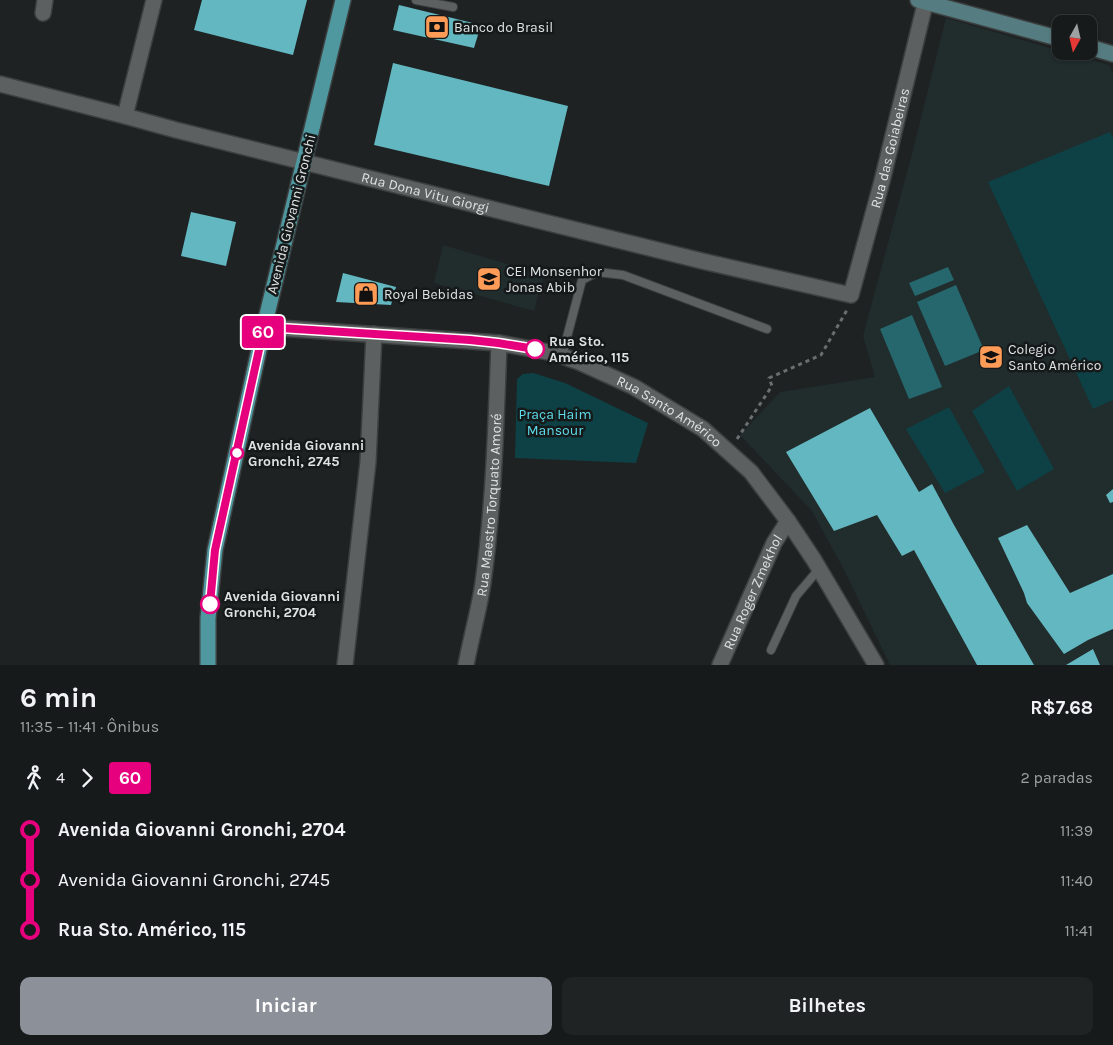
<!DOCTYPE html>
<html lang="pt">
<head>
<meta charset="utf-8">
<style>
	body { margin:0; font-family:Karla,sans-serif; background:#1f2323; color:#f1f3f6; height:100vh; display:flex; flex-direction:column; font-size:19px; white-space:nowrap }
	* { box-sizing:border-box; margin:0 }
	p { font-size:16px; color:#9ea1a2 }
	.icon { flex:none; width:28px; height:28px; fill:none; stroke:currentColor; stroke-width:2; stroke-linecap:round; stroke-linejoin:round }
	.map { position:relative; height:665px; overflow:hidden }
	.details { display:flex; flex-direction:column; background:#161a1a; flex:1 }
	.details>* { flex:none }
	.badge { padding:0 10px; border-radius:4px; font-size:18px; line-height:32px }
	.needle { width:32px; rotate:188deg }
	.tools { position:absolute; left:1052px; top:15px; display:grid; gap:10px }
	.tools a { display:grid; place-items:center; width:45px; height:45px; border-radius:10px; background:#161a1a; box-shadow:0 1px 4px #0004,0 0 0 1px #353839; font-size:25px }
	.map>.badge { position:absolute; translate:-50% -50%; box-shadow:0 0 0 2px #fff }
	.legs { display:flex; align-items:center; gap:8px; height:55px; padding:0 20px; font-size:16px }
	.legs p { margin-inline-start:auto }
	.headline { display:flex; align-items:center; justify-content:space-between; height:85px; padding:0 20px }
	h1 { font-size:28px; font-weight:700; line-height:38px }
	.button { display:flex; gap:10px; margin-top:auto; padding:10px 20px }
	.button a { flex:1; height:58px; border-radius:10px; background:#8c9099; color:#fff; font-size:20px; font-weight:700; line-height:58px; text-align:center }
	.button a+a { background:#1f2323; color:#f1f3f6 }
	ul { padding:0 20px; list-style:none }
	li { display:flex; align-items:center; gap:18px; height:50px; font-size:19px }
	li i { display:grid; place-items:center; width:8px; height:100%; margin:0 6px; background:currentColor }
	li i::after { content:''; width:12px; height:12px; margin:-6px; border:4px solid; border-radius:50%; background:#161a1a }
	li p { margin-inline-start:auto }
	li:first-child i { background:linear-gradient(#0000 50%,currentColor 0) }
	li:last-child i { background:linear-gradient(currentColor 50%,#0000 0) }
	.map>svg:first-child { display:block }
	.built { fill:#212c2d }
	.green { fill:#0e4145 }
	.water { fill:#25676d }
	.building { fill:#63b7c0 }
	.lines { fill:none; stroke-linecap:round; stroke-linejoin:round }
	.lane-casing { stroke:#3c3f3f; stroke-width:10 }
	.street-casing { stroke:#3c3f3f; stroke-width:18 }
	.secondary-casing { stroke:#3c3f3f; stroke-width:18 }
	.primary-casing { stroke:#3c3f3f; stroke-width:18 }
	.path { stroke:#6a6e6e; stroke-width:3; stroke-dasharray:4 4; stroke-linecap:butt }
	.lane { stroke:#5c6060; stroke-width:8 }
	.street { stroke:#5c6060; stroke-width:15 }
	.secondary { stroke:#557c80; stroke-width:15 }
	.primary { stroke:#4f989f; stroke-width:15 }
	.line-1-casing { stroke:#fff; stroke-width:11 }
	.line-1 { stroke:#e6007e; stroke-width:8 }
	.stop-1-dot { fill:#fff; stroke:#e6007e; stroke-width:2.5 }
	.labels { text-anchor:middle; stroke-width:5; stroke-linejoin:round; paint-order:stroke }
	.poi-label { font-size:14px; fill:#dfe2e2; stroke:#151919; text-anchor:start }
	.street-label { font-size:14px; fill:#dfe2e2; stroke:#151919 }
	.stop-label { font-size:14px; font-weight:bold; fill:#dfe2e2; stroke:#151919; text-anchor:start }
	.park-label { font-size:14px; fill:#5eddea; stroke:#151919 }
</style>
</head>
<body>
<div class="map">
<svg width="1113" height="665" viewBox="0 0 1113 665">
	<rect width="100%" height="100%" fill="#1e2222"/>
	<!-- built -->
	<g class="built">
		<path d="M946 18 1109 65 1113 73V665H890L844 570 812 511 740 435 780 392 875 377 863 336 913 150Z"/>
		<path d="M443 245 544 275 534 311 434 283Z"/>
	</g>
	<!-- green -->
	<g class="green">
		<path d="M1110 132 1113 138V400L1093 409 988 182Z"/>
		<path d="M533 373 565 383 648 423 636 463 515 458 517 379 523 374Z"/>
		<path d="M1009 386 1054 469 1017 491 972 411Z"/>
		<path d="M949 407 985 472 945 493 906 429Z"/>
	</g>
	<!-- water -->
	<g class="water">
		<path d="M948 267 954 280 915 296 909 283Z"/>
		<path d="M956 285 984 350 945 366 917 302Z"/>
		<path d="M912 315 942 387 909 399 880 329Z"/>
	</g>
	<!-- building -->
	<g class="building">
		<path d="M202 0H307L293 55 194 30Z"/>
		<path d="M399 5 481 25 474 48 393 30Z"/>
		<path d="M393 63 568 106 549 186 374 145Z"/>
		<path d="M191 212 236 222 226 266 181 256Z"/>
		<path d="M343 273 396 287 391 305 336 302Z"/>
		<path d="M870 408 919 492 932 484 954 525 1034 665H977L914 550 902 556 877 515 834 531 786 452Z"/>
		<path d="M1113 489V502L1110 503 1106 495Z"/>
		<path d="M1027 525 1070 593 1113 574V629L1088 640 1064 654 1027 603 1024 593 998 538Z"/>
		<path d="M1093 649 1100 665H1066Z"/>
	</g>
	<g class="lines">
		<defs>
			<g id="lane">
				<path d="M416 0 453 7"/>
				<path d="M562 356 582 280 597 272 623 275 767 329"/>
				<path d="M771 650 796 596 819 569"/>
			</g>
			<g id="street">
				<path d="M43 13 45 0"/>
				<path id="s1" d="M0 84 125 116 176 130 484 207 702 261 851 295 882 181 926 0"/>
				<path d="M125 116 154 0"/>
				<path id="s2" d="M264 327 499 343 548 352 562 356 579 362 634 387 703 429 751 472 788 521 814 560 876 665"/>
				<path d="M345 665 368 462 374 334"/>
				<path id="s3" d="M466 665C471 638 479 610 483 583 494 503 496 423 499 343"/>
				<path id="s4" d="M720 665 774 543 788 521"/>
			</g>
			<g id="secondary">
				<path d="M918 0 1061 39"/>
				<path d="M1089 47 1113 54"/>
			</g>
			<path id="primary" d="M208 665V618L215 550 264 327 343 0"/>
		</defs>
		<!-- lane casing -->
		<use href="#lane" class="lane-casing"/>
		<!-- street casing -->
		<use href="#street" class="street-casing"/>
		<!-- secondary casing -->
		<use href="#secondary" class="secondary-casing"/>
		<!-- primary casing -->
		<use href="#primary" class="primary-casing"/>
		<!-- path -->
		<path class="path" d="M737 439 772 386 769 378 821 355 847 310"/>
		<!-- lane -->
		<use href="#lane" class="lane"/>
		<!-- street -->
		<use href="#street" class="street"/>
		<!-- secondary -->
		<use href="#secondary" class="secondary"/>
		<!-- primary -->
		<use href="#primary" class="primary"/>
	</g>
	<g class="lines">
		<defs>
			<path id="line-1" d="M210 604 215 550 264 327 470 340 498 343 535 349"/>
		</defs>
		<!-- line-1 casing -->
		<use href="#line-1" class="line-1-casing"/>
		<!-- line-1 -->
		<use href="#line-1" class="line-1"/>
	</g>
	<!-- icons -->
	<defs>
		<symbol id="bank-square" viewBox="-11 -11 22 22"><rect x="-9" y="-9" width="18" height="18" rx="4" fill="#fe9c57" stroke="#151919"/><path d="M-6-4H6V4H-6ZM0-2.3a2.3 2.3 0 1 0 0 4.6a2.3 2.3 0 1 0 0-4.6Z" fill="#111"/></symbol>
		<symbol id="school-square" viewBox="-11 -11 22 22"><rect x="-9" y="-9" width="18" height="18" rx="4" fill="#fe9c57" stroke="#151919"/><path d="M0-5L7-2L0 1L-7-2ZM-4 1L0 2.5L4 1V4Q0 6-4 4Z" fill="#111"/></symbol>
		<symbol id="shop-square" viewBox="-11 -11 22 22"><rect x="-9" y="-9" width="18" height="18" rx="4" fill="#fe9c57" stroke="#151919"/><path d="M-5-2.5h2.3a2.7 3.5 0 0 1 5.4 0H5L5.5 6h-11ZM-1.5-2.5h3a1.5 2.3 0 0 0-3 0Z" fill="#111"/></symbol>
	</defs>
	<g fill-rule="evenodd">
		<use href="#bank-square" x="423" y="13" width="28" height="28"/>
		<use href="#school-square" x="475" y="265" width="28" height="28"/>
		<use href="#shop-square" x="352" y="280" width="28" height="28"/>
		<use href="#school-square" x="977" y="343" width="28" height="28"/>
	</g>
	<!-- markers -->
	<g class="stop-1-dot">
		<circle cx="535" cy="349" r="9"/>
		<circle cx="237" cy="453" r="6"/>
		<circle cx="210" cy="604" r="9"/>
	</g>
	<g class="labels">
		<!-- poi labels -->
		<g class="poi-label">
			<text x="454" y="32">Banco do Brasil</text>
			<text x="506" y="276">CEI Monsenhor<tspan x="506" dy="16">Jonas Abib</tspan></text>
			<text x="384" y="299">Royal Bebidas</text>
			<text x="1008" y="354">Colegio<tspan x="1008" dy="16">Santo Américo</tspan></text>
		</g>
		<!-- street labels -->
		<g class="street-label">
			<text dy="5" stroke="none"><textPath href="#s1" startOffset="1029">Rua das Goiabeiras</textPath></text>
			<text dy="5" stroke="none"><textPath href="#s1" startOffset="439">Rua Dona Vitu Giorgi</textPath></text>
			<text transform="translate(291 214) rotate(-76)" y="5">Avenida Giovanni Gronchi</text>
			<text dy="5" stroke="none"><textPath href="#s2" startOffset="421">Rua Santo Américo</textPath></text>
			<text dy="5" stroke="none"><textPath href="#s3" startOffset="162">Rua Maestro Torquato Amoré</textPath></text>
			<text dy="5" stroke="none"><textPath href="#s4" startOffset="80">Rua Roger Zmekhol</textPath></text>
		</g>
		<!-- stop labels -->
		<g class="stop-label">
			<text x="549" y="346">Rua Sto.<tspan x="549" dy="16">Américo, 115</tspan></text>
			<text x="248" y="450">Avenida Giovanni<tspan x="248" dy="16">Gronchi, 2745</tspan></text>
			<text x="224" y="601">Avenida Giovanni<tspan x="224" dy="16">Gronchi, 2704</tspan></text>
		</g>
		<!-- park labels -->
		<g class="park-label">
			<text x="555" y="419">Praça Haim<tspan x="555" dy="16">Mansour</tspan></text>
		</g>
	</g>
</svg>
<div class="tools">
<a><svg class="needle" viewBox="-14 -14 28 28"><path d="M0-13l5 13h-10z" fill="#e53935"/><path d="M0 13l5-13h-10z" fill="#9ea1a2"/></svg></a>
</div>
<b class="badge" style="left:263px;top:332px;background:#e6007e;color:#fff">60</b>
</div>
<section class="details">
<div class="headline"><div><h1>6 min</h1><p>11:35 – 11:41 · Ônibus</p></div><b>R$7.68</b></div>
<div class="legs"><svg class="icon" aria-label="walk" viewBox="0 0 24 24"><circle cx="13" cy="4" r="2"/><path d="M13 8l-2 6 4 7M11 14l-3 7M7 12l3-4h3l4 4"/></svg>4<svg class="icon" aria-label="forward" viewBox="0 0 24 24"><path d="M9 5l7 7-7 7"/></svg><b class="badge" style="background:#e6007e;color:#fff">60</b><p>2 paradas</p></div>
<ul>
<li><i style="color:#e6007e"></i><b>Avenida Giovanni Gronchi, 2704</b><p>11:39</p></li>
<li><i style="color:#e6007e"></i><span>Avenida Giovanni Gronchi, 2745</span><p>11:40</p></li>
<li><i style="color:#e6007e"></i><b>Rua Sto. Américo, 115</b><p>11:41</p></li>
</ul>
<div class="button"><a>Iniciar</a><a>Bilhetes</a></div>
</section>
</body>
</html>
